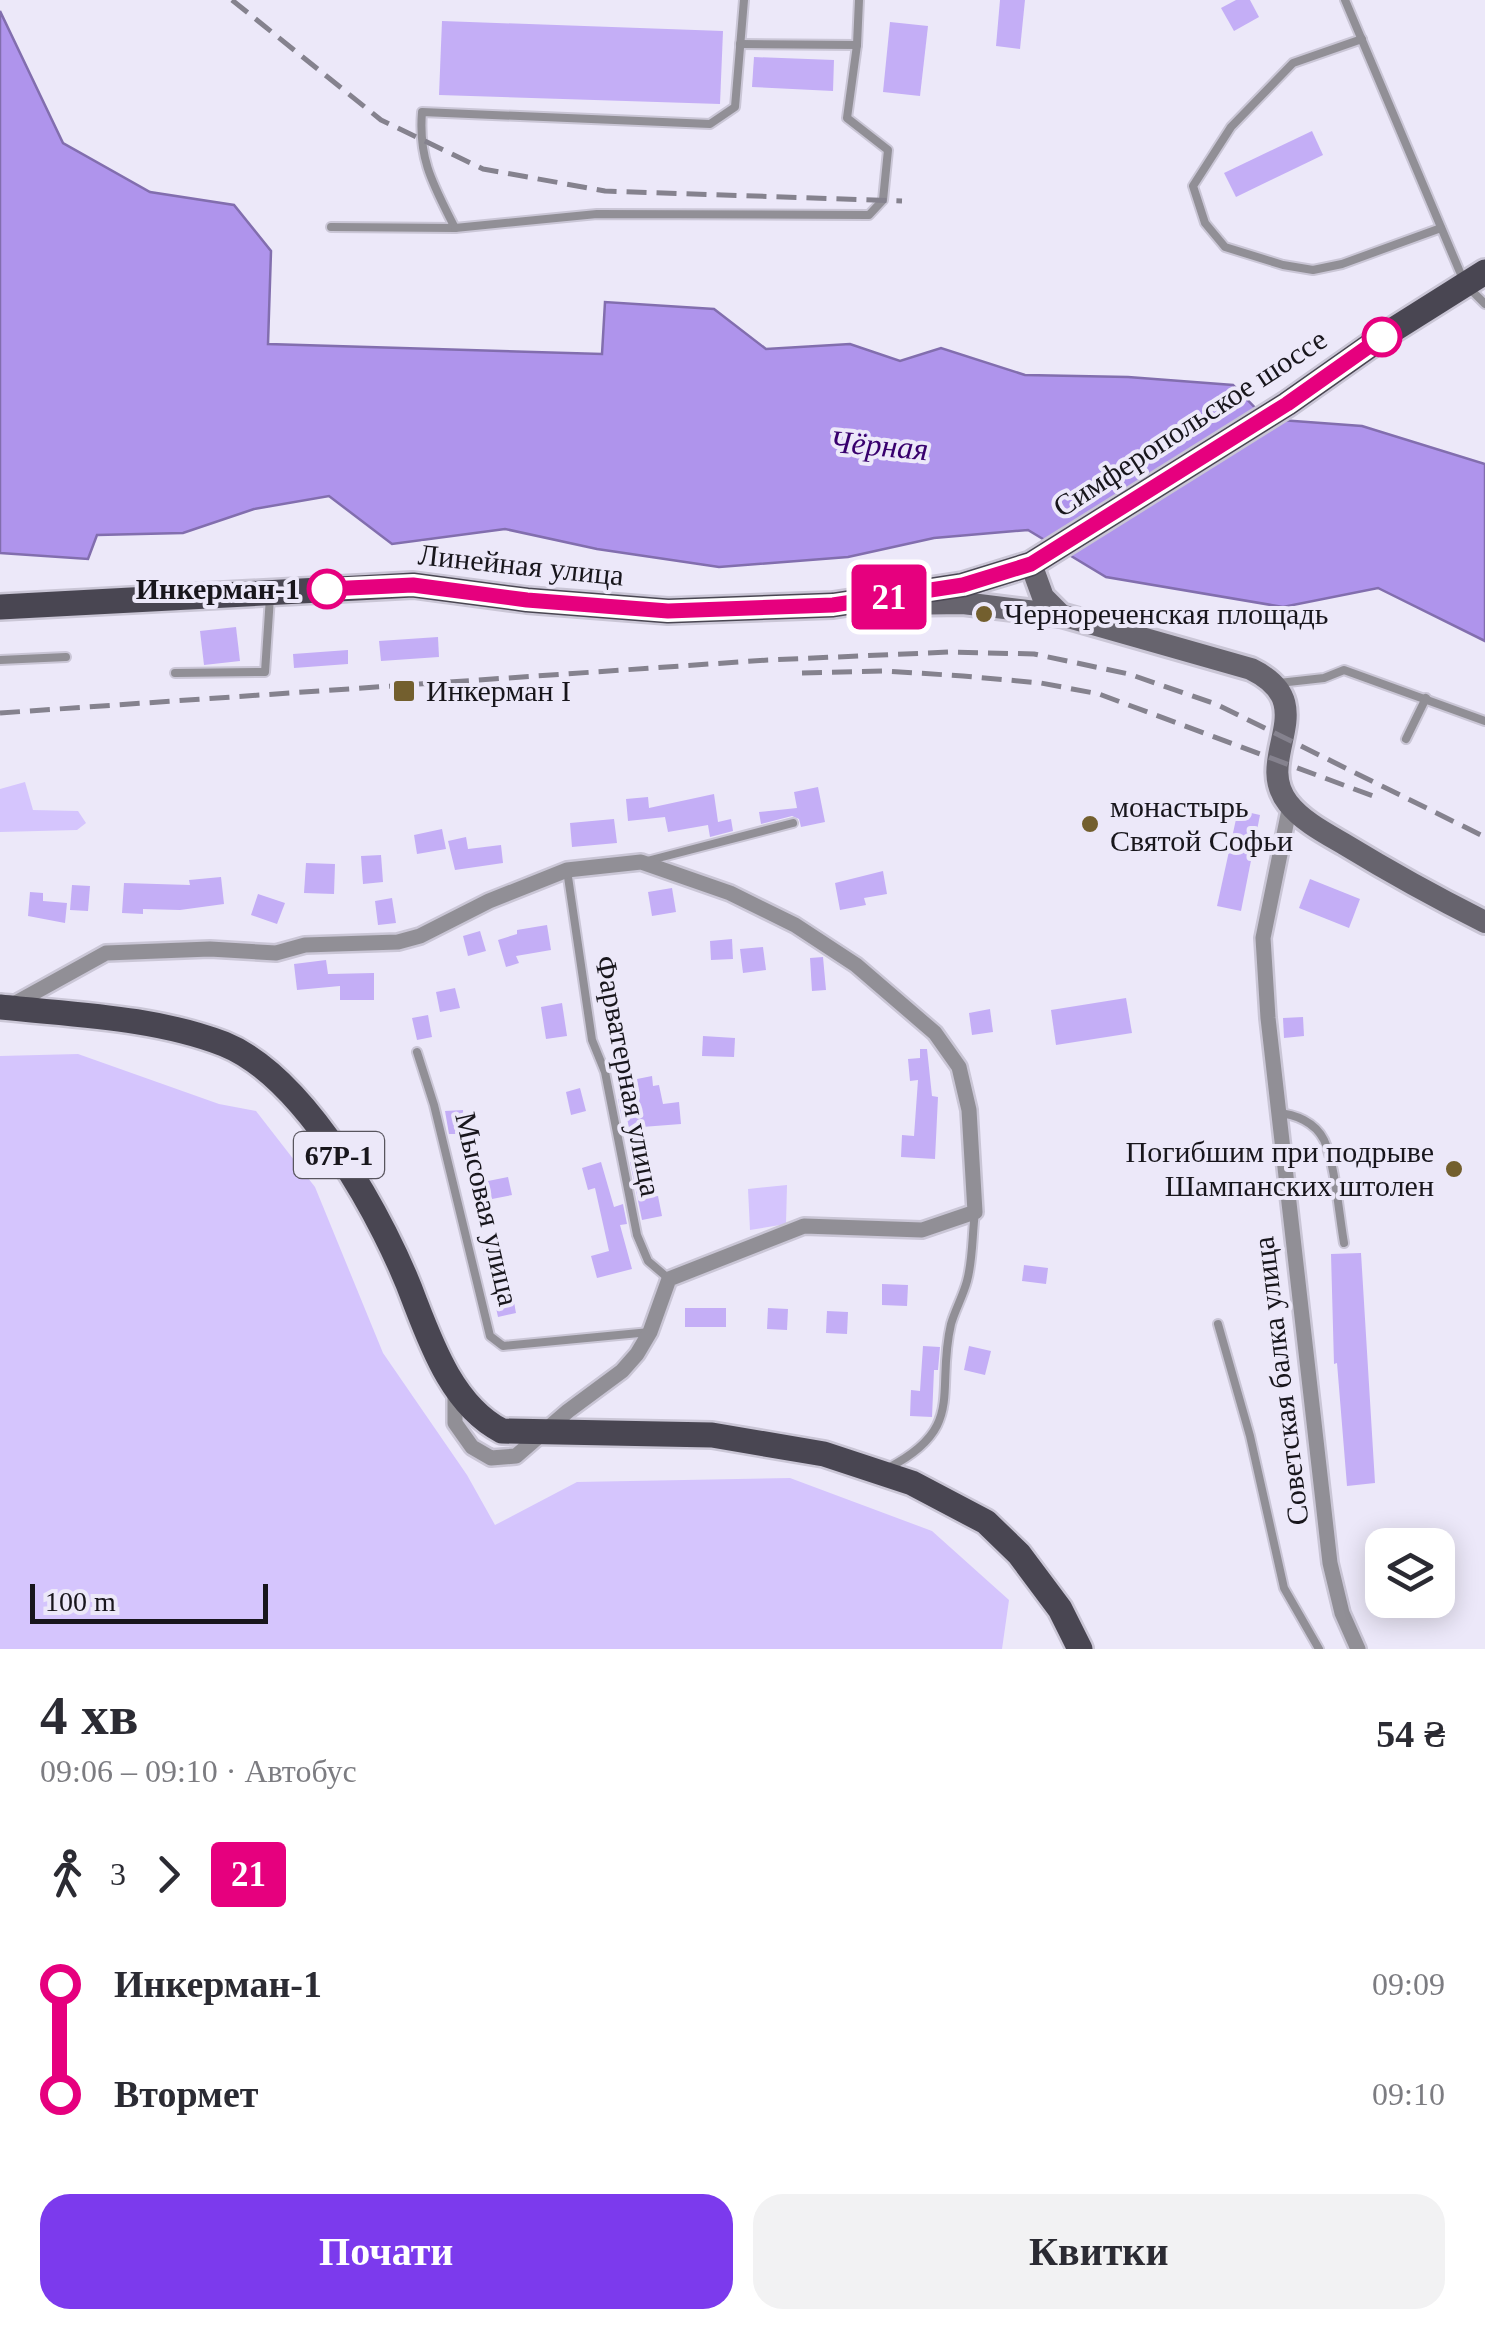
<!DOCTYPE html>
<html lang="uk">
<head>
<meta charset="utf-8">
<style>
	body { margin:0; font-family:Georgia,serif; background:#f2f2f3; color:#2b2b33; height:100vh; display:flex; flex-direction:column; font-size:38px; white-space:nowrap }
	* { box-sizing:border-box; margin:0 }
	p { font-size:32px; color:#7c7c81 }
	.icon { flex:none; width:55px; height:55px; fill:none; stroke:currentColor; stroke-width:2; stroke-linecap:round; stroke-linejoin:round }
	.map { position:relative; height:1649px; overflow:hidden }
	.drawer { display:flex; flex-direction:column; background:#fff; flex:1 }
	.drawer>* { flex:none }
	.badge { padding:0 20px; border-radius:8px; font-size:35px; line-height:65px }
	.controls { position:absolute; left:1365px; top:1528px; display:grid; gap:20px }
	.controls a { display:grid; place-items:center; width:90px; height:90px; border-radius:20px; background:#fff; box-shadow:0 5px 25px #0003; font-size:50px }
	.scale { position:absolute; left:30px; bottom:25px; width:238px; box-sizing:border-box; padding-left:10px; border:5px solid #18161c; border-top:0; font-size:28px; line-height:35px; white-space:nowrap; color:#18161c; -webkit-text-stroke:8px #ece8f9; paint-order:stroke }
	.map>.badge { position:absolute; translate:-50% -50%; box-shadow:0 0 0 5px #fff }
	.legs { display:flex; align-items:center; gap:15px; height:110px; padding:0 40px; font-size:32px }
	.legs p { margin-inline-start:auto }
	.summary { display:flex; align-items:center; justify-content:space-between; height:170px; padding:0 40px }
	h1 { font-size:55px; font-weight:700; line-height:75px }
	.cta { display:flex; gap:20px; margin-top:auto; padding:20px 40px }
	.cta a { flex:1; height:115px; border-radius:30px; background:#7c3aed; color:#fff; font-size:40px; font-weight:700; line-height:115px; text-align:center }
	.cta a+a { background:#f2f2f3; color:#2b2b33 }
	ul { padding:0 40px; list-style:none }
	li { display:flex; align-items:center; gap:35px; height:110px; font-size:38px }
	li i { display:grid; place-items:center; width:15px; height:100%; margin:0 12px; background:currentColor }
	li i::after { content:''; width:25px; height:25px; margin:-12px; border:8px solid; border-radius:50%; background:#fff }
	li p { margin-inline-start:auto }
	li:first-child i { background:linear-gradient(#0000 50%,currentColor 0) }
	li:last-child i { background:linear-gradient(currentColor 50%,#0000 0) }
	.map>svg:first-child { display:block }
	.green { fill:#d5c5fd }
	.water { fill:#af94ec; stroke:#826eae; stroke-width:2.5 }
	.building { fill:#c4aef6 }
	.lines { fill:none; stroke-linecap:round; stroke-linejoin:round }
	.service-casing { stroke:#cac6d6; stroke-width:12 }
	.minor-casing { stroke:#cac6d6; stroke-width:20 }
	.secondary-casing { stroke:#cac6d6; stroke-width:28 }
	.primary-casing { stroke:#cac6d6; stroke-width:30 }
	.service { stroke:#918f96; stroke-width:8 }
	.minor { stroke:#918f96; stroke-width:15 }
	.secondary { stroke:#67646e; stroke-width:22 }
	.primary { stroke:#494652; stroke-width:25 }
	.rail { stroke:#85828e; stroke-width:5; stroke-dasharray:20 10; stroke-linecap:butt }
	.line-1-casing { stroke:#fff; stroke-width:22 }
	.line-1 { stroke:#e6007e; stroke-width:15 }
	.stop-1-dot { fill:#fff; stroke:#e6007e; stroke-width:5 }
	.poi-dot { fill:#735f2e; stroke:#ece8f9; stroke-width:4 }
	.labels { text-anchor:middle; stroke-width:8; stroke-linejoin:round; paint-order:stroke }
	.shield { fill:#ece8f9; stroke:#58555e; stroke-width:2.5 }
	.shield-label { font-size:28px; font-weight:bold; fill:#18161c }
	.street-label { font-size:30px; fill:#18161c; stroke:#ece8f9 }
	.stop-label { font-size:30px; font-weight:bold; fill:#18161c; stroke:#ece8f9; text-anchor:end }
	.poi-label { font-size:30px; fill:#18161c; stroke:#ece8f9; text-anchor:start }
	.water-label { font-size:32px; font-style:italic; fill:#38006d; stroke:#ece8f9 }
</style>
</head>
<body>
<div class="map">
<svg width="1485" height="1649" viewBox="0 0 1485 1649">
	<rect width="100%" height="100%" fill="#ece8f9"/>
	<!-- green -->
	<g class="green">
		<path d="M25 782 33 810 78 811 86 823 77 830 0 832V789Z"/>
		<path d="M78 1054 219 1104 256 1111 315 1187 383 1353 467 1475 495 1525 577 1482 790 1478 932 1531 1009 1600 1002 1649H0V1056Z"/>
		<path d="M787 1185 786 1224 750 1230 748 1189Z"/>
	</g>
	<!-- water -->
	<path class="water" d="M0 11 63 143 150 192 234 205 271 251 268 344 602 354 605 302 714 309 766 349 850 344 900 361 941 348 1025 375 1128 377 1233 385 1266 419 1362 426 1485 464V641L1378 588 1283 607 1106 577 1028 530 934 538 848 557 719 567 597 549 505 529 392 544 329 496 254 509 183 533 97 535 88 559 0 553Z"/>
	<!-- building -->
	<g class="building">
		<path d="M1000 0H1025L1020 49 996 46Z"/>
		<path d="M1236 0H1250L1259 17 1234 31 1221 8Z"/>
		<path d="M442 21 723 31 720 104 439 95Z"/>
		<path d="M890 22 928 26 920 96 883 92Z"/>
		<path d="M754 57 834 60 833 91 752 87Z"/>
		<path d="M1312 131 1323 155 1236 197 1224 173Z"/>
		<path d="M236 627 240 661 204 665 200 631Z"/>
		<path d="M438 637 439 657 381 661 379 641Z"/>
		<path d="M348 650V664L294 668 293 654Z"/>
		<path d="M818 787 825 822 801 827 799 819 792 816 761 824 759 812 797 808 794 792Z"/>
		<path d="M714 794 718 822 731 819 733 831 710 837 708 825 668 832 665 817 628 821 626 799 648 797 649 808Z"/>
		<path d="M1238 810 1260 815 1241 911 1217 906Z"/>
		<path d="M614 819 617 843 572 847 570 823Z"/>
		<path d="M442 829 446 849 417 854 414 835Z"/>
		<path d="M466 837 468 849 501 845 503 863 455 870 448 841Z"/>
		<path d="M381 855 383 882 363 884 361 856Z"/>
		<path d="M306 863 335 864 334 894 304 893Z"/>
		<path d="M883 871 887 894 864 898 866 905 840 910 835 883Z"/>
		<path d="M221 877 224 904 180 910 143 909V914L122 913 124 883 190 885 189 880Z"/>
		<path d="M1310 879 1360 899 1349 928 1299 908Z"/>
		<path d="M72 885 90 886 88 911 70 910Z"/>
		<path d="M672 888 676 912 652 916 648 892Z"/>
		<path d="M30 892 43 893V901L67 903 65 923 28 916Z"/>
		<path d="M258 894 285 903 277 924 251 915Z"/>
		<path d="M392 898 396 923 378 925 375 901Z"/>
		<path d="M547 925 551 950 516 956 519 963 506 967 498 940 517 934V930Z"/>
		<path d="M480 931 486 951 468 956 463 936Z"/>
		<path d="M732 939 733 959 711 960 710 941Z"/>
		<path d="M763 947 766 970 743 973 740 949Z"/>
		<path d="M823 957 826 990 812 991 810 958Z"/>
		<path d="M326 960 328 974 374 973V1000H340V986L297 990 294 964Z"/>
		<path d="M455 988 460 1008 440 1012 436 992Z"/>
		<path d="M1126 998 1132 1033 1056 1045 1051 1010Z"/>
		<path d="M562 1003 567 1036 546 1039 541 1007Z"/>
		<path d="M990 1009 993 1032 972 1035 969 1013Z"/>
		<path d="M428 1015 432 1037 417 1040 412 1018Z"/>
		<path d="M1303 1017 1304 1036 1284 1038 1283 1018Z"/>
		<path d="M703 1036 735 1038 734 1057 702 1056Z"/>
		<path d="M920 1049H927L932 1096 938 1097 935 1159 901 1157 902 1135 914 1136 918 1080 910 1081 908 1059 920 1058Z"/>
		<path d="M652 1076 653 1086 659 1085 663 1104 679 1102 681 1124 629 1128 627 1118 622 1119 618 1099 640 1095 637 1079Z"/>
		<path d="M580 1088 586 1111 571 1115 566 1092Z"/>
		<path d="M463 1110 464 1134H449L445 1111Z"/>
		<path d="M645 1159 652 1197 658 1196 662 1216 642 1220 630 1162Z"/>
		<path d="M601 1162 614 1207 623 1204 627 1224 620 1225 632 1269 597 1278 591 1256 609 1251 595 1188 588 1190 582 1168Z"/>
		<path d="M508 1177 512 1195 492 1199 488 1181Z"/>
		<path d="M502 1242 507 1265 487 1269 482 1247Z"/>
		<path d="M1361 1253 1375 1483 1347 1486 1337 1363 1334 1364 1331 1254Z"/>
		<path d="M1024 1265 1048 1268 1046 1284 1022 1281Z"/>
		<path d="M882 1284 908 1285 907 1306 882 1305Z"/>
		<path d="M512 1291 516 1313 498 1317 493 1294Z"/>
		<rect x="685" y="1308" width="41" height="19"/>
		<path d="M768 1308 788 1309 787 1330 767 1329Z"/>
		<path d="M827 1311 848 1312 847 1334 826 1333Z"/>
		<path d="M923 1346 940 1347 938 1370H934L932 1417 910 1416 911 1390 920 1391Z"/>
		<path d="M969 1346 991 1351 985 1375 964 1370Z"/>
	</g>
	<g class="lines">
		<defs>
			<g id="service">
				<path d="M1345 0 1465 284 1485 304"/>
				<path d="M1362 39 1293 63 1231 127 1193 186 1205 223 1225 247 1283 265 1313 270 1342 264 1441 228"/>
				<path d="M857 45 859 0"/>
				<path d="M331 227 455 228C434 186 418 160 422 112L710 124 735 107 744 0"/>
				<path d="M455 228 597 214 869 215 883 200 888 150 847 118 857 45 740 44"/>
				<path d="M0 660 66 657"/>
				<path d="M175 673 265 672 270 597"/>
				<path d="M1279 683 1324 678 1344 670 1485 721"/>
				<path d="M1406 739 1426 698"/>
				<path d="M647 861 793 823"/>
				<path d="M567 870 592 1040 605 1072 637 1235 648 1261 669 1279"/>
				<path d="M417 1052 434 1105 490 1336 503 1346 650 1332"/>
				<path d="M1277 1113C1295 1114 1315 1122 1324 1140 1335 1163 1339 1215 1344 1243"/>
				<path d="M1218 1324 1250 1436 1284 1588 1319 1649"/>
				<path d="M888 1468C967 1427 935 1392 951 1324 955 1310 963 1296 967 1281 973 1259 972 1235 975 1212"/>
			</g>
			<g id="minor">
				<path d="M1290 805 1263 938 1268 1018 1330 1563 1342 1613 1358 1649"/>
				<path d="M12 1005 106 953 210 949 276 953 305 945 398 942 420 936 489 901 567 870 641 862 730 893 795 925 856 965 935 1033 959 1067 969 1110 975 1212 922 1230 804 1226 669 1279 650 1332 637 1354 622 1371 568 1411 516 1456 491 1458 472 1447 455 1423V1389"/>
			</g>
			<g id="secondary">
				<path d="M1031 564 1043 597 1061 615 1251 669C1325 705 1252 757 1288 803 1302 821 1325 833 1344 844 1390 872 1437 898 1485 922"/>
				<path d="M897 604 963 603 1061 615"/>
			</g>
			<g id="primary">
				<path d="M0 607 413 585 527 600 668 611 833 605 963 585 1031 564 1287 404 1385 335 1485 272"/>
				<path d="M0 1007C74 1015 154 1017 224 1044 306 1077 386 1222 415 1302 433 1349 455 1407 502 1431L712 1435 824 1454 912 1483 986 1522 1019 1554 1060 1609 1080 1649"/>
			</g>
		</defs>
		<!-- service casing -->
		<use href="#service" class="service-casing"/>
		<!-- minor casing -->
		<use href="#minor" class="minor-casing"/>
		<!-- secondary casing -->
		<use href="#secondary" class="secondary-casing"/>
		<!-- primary casing -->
		<use href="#primary" class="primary-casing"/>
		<!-- service -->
		<use href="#service" class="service"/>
		<!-- minor -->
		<use href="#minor" class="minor"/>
		<!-- secondary -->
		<use href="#secondary" class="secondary"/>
		<!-- primary -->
		<use href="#primary" class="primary"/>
		<!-- rail -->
		<g class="rail">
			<path d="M232 0 381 120 483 169 605 191 902 201"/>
			<path d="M802 673 886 671 963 676 1041 683 1099 694 1381 799"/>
			<path d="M0 713 768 660 950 652 1034 654 1129 674 1216 704 1485 837"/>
		</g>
	</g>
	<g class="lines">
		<defs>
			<path id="line-1" d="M327 589 413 585 527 600 668 611 833 605 963 585 1031 564 1287 404 1382 337"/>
		</defs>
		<!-- line-1 casing -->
		<use href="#line-1" class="line-1-casing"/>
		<!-- line-1 -->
		<use href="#line-1" class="line-1"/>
	</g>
	<!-- markers -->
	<g class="stop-1-dot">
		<circle cx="1382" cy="337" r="18"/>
		<circle cx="327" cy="589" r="18"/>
	</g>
	<g class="poi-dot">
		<circle cx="984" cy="614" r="10"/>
		<rect x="392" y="679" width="24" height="24" rx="5"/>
		<circle cx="1090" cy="824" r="10"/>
		<circle cx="1454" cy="1169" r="10"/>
	</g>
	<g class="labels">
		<!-- shield labels -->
		<rect class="shield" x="294" y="1132" width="90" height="46" rx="8"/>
		<g class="shield-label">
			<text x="339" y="1165">67Р-1</text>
		</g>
		<!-- street labels -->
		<g class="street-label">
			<text transform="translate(1190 423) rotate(-33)" y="10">Симферопольское шоссе</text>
			<text transform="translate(521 565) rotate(6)" y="10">Линейная улица</text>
			<text transform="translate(628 1076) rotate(79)" y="10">Фарватерная улица</text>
			<text transform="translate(487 1209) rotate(77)" y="10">Мысовая улица</text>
			<text transform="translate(1281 1381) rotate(-97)" y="10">Советская балка улица</text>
		</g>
		<!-- stop labels -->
		<g class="stop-label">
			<text x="300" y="599">Инкерман-1</text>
		</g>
		<!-- poi labels -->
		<g class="poi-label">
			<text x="1004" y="624">Чернореченская площадь</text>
			<text x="426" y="701">Инкерман I</text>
			<text x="1110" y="817">монастырь<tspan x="1110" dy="34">Святой Софьи</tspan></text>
			<text x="1434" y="1162" text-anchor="end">Погибшим при подрыве<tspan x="1434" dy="34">Шампанских штолен</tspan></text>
		</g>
		<!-- water labels -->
		<g class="water-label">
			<text transform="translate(879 445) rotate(5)" y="11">Чёрная</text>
		</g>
	</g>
</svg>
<div class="controls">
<a><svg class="icon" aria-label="layers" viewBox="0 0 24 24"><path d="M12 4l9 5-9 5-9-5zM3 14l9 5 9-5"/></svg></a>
</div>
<div class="scale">100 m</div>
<b class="badge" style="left:889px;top:597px;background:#e6007e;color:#fff">21</b>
</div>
<section class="drawer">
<div class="summary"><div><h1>4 хв</h1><p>09:06 – 09:10 · Автобус</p></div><b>54 ₴</b></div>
<div class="legs"><svg class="icon" aria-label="walk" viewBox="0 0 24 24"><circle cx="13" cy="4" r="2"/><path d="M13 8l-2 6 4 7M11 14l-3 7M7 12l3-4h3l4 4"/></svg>3<svg class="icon" aria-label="forward" viewBox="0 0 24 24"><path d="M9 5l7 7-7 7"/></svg><b class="badge" style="background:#e6007e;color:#fff">21</b></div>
<ul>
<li><i style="color:#e6007e"></i><b>Инкерман-1</b><p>09:09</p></li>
<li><i style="color:#e6007e"></i><b>Втормет</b><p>09:10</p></li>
</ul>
<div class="cta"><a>Почати</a><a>Квитки</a></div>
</section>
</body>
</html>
